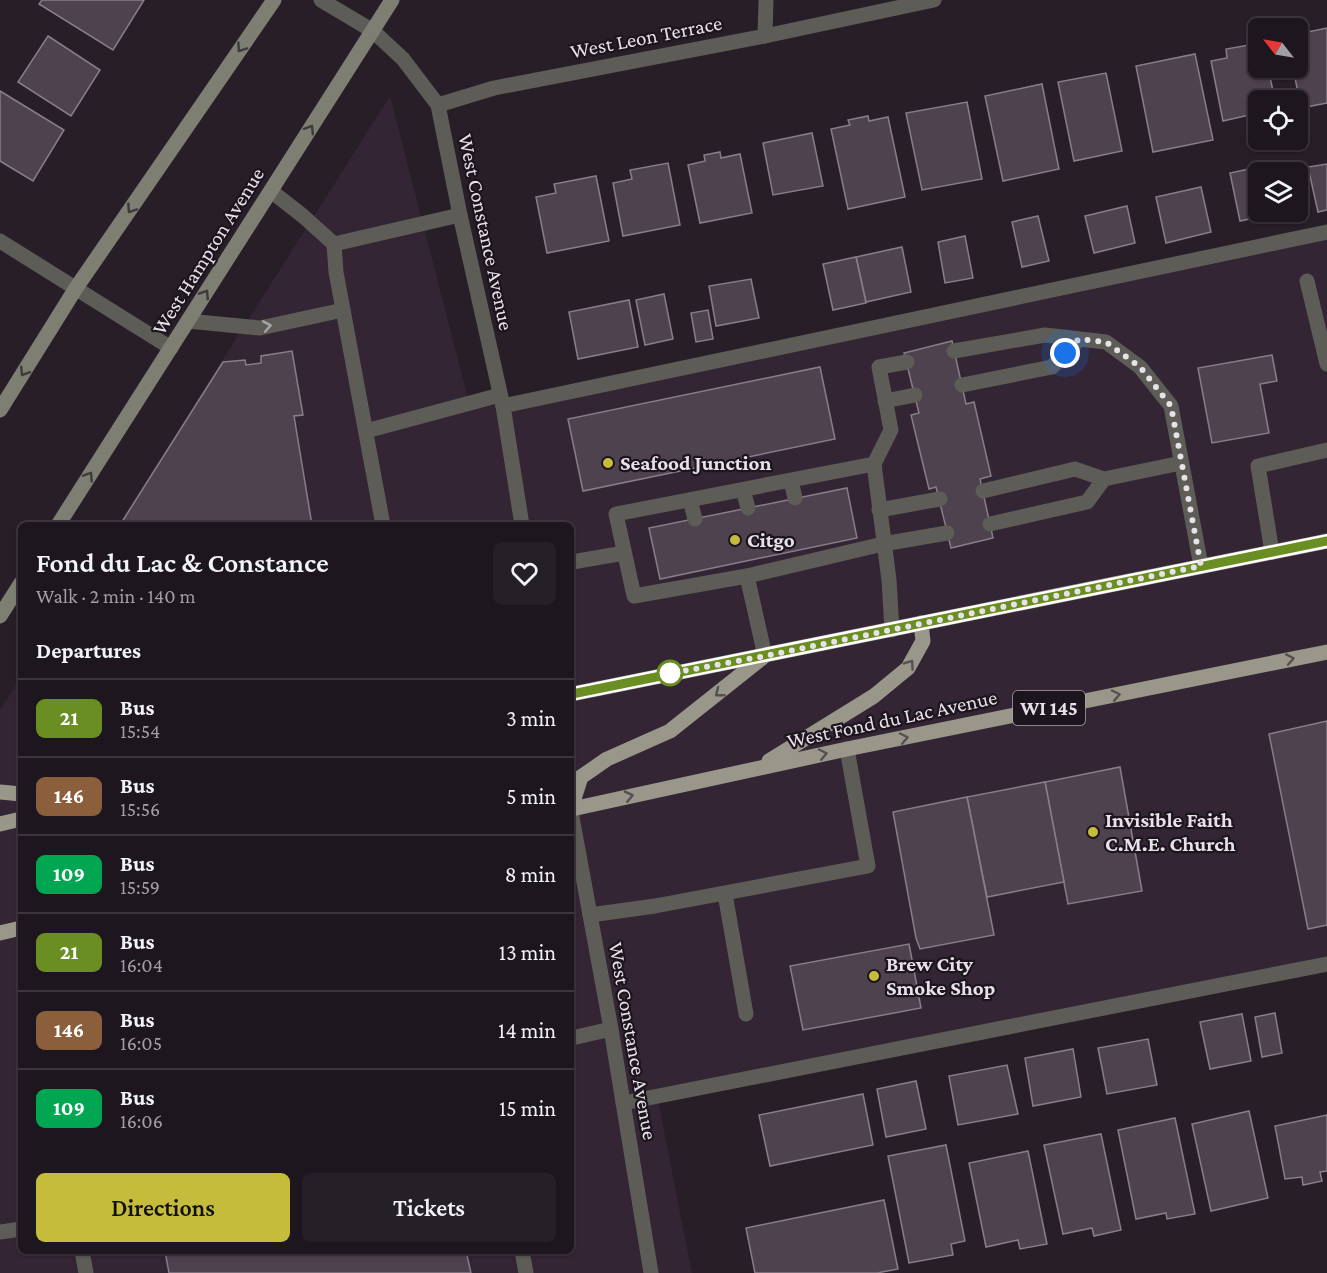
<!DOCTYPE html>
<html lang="en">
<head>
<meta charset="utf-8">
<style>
	body { margin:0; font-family:"Crimson Pro",serif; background:#251f27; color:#f1f3f6; height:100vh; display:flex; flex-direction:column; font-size:22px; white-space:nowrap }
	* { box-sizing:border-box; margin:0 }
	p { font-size:20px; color:#a09fa4 }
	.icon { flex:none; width:33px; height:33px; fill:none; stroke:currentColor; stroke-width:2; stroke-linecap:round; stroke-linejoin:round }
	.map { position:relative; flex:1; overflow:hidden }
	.details { position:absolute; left:18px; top:522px; width:556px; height:732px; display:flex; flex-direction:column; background:#1d161e; border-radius:9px; box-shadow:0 2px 4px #0004,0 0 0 2px #3b353c }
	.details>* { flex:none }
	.badge { padding:0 12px; border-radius:9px; font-size:21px; line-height:39px }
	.needle { width:39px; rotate:301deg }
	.fabs { position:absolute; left:1248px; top:18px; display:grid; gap:12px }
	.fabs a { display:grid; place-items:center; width:60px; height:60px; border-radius:9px; background:#1d161e; box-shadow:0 2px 4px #0004,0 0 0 2px #3b353c; font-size:30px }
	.you { position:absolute; width:30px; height:30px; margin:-15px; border:4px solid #fff; border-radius:50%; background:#1a73e8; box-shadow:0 0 0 9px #1a73e833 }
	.map>.badge { position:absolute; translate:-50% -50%; box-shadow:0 0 0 3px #fff }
	h2 { padding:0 18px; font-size:22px; line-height:54px }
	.round { display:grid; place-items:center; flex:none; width:63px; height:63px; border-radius:9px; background:#251f27 }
	.head { display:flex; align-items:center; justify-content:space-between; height:102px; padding:0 18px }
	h1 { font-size:28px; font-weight:600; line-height:45px }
	.primary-button { display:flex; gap:12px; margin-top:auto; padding:12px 18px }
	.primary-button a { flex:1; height:69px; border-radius:9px; background:#c6bc3c; color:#111; font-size:24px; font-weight:600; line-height:69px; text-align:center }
	.primary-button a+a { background:#251f27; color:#f1f3f6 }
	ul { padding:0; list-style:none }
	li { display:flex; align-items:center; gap:18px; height:78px; padding:0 18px; border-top:2px solid #3b353c }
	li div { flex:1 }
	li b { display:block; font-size:22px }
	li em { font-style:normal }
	li .badge { min-width:66px; font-weight:700; text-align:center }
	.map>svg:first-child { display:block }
	.built { fill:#332534 }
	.building { fill:#4d424e; stroke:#897d8a; stroke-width:1.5 }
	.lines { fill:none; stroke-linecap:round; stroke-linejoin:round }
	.lane { stroke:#5d5c56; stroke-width:15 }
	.street { stroke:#5d5c56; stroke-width:15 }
	.secondary { stroke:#7e7e73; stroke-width:15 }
	.primary { stroke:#98978a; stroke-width:15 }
	.oneway { stroke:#3f3a3c }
	.oneway2 { stroke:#a9a5a6 }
	.oneway3 { stroke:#54504f }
	.line-casing { stroke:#fff; stroke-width:14 }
	.line { stroke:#6b8e23; stroke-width:9 }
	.walk { stroke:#e7e1e8; stroke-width:6; stroke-dasharray:0 10.8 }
	.poi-dot { fill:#c6bc3c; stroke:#1d151e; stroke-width:2 }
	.stop-dot { fill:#fff; stroke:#6b8e23; stroke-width:3 }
	.labels { text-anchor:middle; stroke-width:4.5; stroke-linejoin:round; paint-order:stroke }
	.shield { fill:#1d151e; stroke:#aaa4ab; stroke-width:1.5 }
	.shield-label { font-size:20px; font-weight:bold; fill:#e7e1e8 }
	.street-label { font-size:21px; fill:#e7e1e8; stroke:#1d151e }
	.poi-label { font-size:21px; font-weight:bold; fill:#e7e1e8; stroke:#1d151e; text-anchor:start }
</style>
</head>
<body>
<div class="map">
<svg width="1327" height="1273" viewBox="0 0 1327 1273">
	<rect width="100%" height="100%" fill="#271e28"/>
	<!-- built -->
	<path class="built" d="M390 96 471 410 1327 226V964L657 1095 692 1273H0V710L21 677V1251H572V525H118Z"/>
	<!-- building -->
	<g class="building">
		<path d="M42 0H144L113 50 39 4Z"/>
		<path d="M1327 28V103L1301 108 1293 68H1298V34Z"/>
		<path d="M48 36 100 70 71 116 18 82Z"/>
		<path d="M1249 45 1250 53 1258 51V68H1268L1275 100H1258V113L1223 121 1211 61 1227 58 1226 49Z"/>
		<path d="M1195 54 1213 140 1153 152 1136 66Z"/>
		<path d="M1106 73 1122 151 1074 161 1058 82Z"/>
		<path d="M1042 84 1059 169 1003 181 985 96Z"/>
		<path d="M0 91 64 130 33 181 0 161Z"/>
		<path d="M967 102 982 179 922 190 906 113Z"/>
		<path d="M868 116 869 121 888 117 905 197 848 209 831 129 850 125 848 120Z"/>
		<path d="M812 133 823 186 773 195 763 143Z"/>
		<path d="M720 152 721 158 740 154 752 213 700 223 688 165 705 161 704 155Z"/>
		<path d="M668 163 680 225 623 236 613 183 632 179 630 170Z"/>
		<path d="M1272 164 1274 172H1258V212H1282L1240 221 1230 173Z"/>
		<path d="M1327 164V210L1318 212 1308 167Z"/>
		<path d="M596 176 609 241 547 253 536 197 556 193 554 184Z"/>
		<path d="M1201 187 1211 232 1166 243 1156 197Z"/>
		<path d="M1127 206 1135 243 1094 253 1085 216Z"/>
		<path d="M1038 216 1049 261 1022 267 1012 222Z"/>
		<path d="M965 236 973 278 945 283 938 242Z"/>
		<path d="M902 247 911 292 866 302 856 257Z"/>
		<path d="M856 257 866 303 833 310 823 264Z"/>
		<path d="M751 279 759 318 716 326 709 286Z"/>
		<path d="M664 294 673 339 645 345 636 300Z"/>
		<path d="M629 300 638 347 578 359 569 312Z"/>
		<path d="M708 310 713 339 696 342 691 313Z"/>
		<path d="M952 341 966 404 974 402 991 476 980 479 993 538 951 548 936 487 929 489 911 415 919 413 904 353Z"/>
		<path d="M292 351 303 415 294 416 312 525H120L223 362 245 360 246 365 261 363V356Z"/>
		<path d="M1272 355 1277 381 1260 384 1269 433 1212 443 1198 368Z"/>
		<path d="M820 367 835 439 583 491 568 419Z"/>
		<path d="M847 488 857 538 660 579 649 528Z"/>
		<path d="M1327 721V925L1308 929 1269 734Z"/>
		<path d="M1120 767 1142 891 1068 904 1045 782Z"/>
		<path d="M1045 782 1064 882 987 897 967 797Z"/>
		<path d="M967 797 994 935 920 949 916 938 893 812Z"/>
		<path d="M909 944 921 1008 803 1030 790 966Z"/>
		<path d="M1275 1013 1282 1053 1262 1057 1255 1017Z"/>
		<path d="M1242 1014 1251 1061 1210 1069 1200 1022Z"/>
		<path d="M1148 1039 1157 1085 1107 1094 1098 1048Z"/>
		<path d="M1073 1049 1081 1097 1033 1106 1025 1058Z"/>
		<path d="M1007 1065 1018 1114 958 1125 949 1076Z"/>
		<path d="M916 1081 926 1129 886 1137 877 1089Z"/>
		<path d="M863 1094 873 1145 770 1166 759 1115Z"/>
		<path d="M1249 1111 1268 1198 1211 1211 1192 1124Z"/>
		<path d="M1327 1115V1171L1320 1172 1322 1181 1303 1185 1302 1177 1285 1179 1275 1126Z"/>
		<path d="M1175 1118 1195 1214 1167 1219 1166 1213 1136 1219 1118 1130Z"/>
		<path d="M1101 1134 1121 1230 1094 1236 1092 1228 1063 1234 1044 1145Z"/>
		<path d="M946 1145 965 1241 951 1244 953 1255 909 1263 888 1156Z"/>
		<path d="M1028 1151 1047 1244 1020 1249 1018 1240 986 1247 969 1163Z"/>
		<path d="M884 1200 898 1269 877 1273H755L746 1228Z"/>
		<path d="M165 1251H466L471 1273H169Z"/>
	</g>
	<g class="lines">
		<!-- lane -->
		<g class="lane">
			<path d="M765 36 766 0"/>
			<path d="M271 191 303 216 334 244 336 272 383 525"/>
			<path d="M334 244 460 215"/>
			<path d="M1307 281 1327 364"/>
			<path d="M188 321 260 328 343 310"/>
			<path d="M954 351 1045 335 1106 342 1140 367 1171 406 1201 566"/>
			<path d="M907 362 879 367 891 430 874 464 616 514 634 596 747 576 883 544 947 533"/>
			<path d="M962 385 1052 367 1079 339"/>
			<path d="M885 401 915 395"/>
			<path d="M503 406 1327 232"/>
			<path d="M366 431 500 395"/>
			<path d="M874 464 889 580 892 630"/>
			<path d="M791 481 795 498"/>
			<path d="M743 490 748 508"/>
			<path d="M983 491 1075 469 1104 479"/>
			<path d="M690 500 695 519"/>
			<path d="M879 510 940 499"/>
			<path d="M990 524 1087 502 1104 479 1181 463"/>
			<path d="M1272 552 1258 466 1327 450"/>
			<path d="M572 562 624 553"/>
			<path d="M747 576 765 656"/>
			<path d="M725 894 746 1014"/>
			<path d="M590 915 655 906 868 866 847 749"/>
			<path d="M572 1038 611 1029"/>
			<path d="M623 1103 1327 964"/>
			<path d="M0 1232 21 1229"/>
			<path d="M82 1251 86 1273"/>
			<path d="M522 1251 526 1273"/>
		</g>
		<!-- street -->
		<g class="street">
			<path d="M321 0 373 31 403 59 438 105 460 215 503 406 522 525"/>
			<path d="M438 105 494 88 765 36 934 0"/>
			<path d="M0 241 171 348"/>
			<path d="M572 817 611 1029 651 1273"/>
		</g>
		<!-- secondary -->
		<g class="secondary">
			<path d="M0 410 76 288 274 0"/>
			<path d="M58 525 392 0"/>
			<path d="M0 616 21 583"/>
		</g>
		<!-- primary -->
		<g class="primary">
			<path d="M572 694 1327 541"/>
			<path d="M769 761 874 696 908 668 923 641 921 623"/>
			<path d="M0 792 21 794"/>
			<path d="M572 805 581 777 607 759 670 731 762 658"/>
			<path d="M572 809 847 749 1327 652"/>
			<path d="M0 824 21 819"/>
			<path d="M0 933 21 928"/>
		</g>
	</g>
	<!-- one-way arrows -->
	<defs><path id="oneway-chevron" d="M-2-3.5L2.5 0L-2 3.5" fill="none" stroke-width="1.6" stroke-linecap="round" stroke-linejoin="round" transform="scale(1.5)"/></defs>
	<g class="oneway">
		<use href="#oneway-chevron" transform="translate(241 48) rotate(124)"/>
		<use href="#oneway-chevron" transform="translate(310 129) rotate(-58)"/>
		<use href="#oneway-chevron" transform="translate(131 209) rotate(124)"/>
		<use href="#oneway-chevron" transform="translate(205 294) rotate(-57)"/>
		<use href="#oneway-chevron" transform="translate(24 372) rotate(122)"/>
		<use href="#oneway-chevron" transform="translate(89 476) rotate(-57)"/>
	</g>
	<use class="oneway2" href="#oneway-chevron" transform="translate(267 326) rotate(-10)"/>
	<g class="oneway3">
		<use href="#oneway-chevron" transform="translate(1290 659) rotate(-11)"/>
		<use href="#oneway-chevron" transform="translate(910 664) rotate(-55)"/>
		<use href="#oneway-chevron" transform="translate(719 693) rotate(142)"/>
		<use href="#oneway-chevron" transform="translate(1116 695) rotate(-12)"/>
		<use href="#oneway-chevron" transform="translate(904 738) rotate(-12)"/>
		<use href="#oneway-chevron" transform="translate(823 754) rotate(-12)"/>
		<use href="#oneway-chevron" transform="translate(629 796) rotate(-13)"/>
	</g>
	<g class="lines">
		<defs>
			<path id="line" d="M572 694 1327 541"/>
		</defs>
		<!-- line casing -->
		<use href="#line" class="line-casing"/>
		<!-- line -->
		<use href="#line" class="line"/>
		<!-- walk -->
		<path class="walk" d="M670 673 662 675 765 656 1201 566 1171 406 1140 367 1106 342 1079 339 1065 353"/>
	</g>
	<!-- markers -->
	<g class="poi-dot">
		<circle cx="608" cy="463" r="6"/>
		<circle cx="735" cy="540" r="6"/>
		<circle cx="1093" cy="832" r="6"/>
		<circle cx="874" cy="976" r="6"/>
	</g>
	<circle class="stop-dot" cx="670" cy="673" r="12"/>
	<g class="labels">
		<!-- shield labels -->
		<rect class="shield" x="1013" y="691" width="72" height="34" rx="4.5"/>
		<g class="shield-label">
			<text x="1049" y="715">WI 145</text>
		</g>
		<!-- street labels -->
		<g class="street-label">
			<text transform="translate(646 37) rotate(-11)" y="7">West Leon Terrace</text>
			<text transform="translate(486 232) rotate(78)" y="7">West Constance Avenue</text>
			<text transform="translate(208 251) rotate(-58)" y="7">West Hampton Avenue</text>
			<text transform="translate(892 719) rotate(-12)" y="7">West Fond du Lac Avenue</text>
			<text transform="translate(633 1041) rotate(80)" y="7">West Constance Avenue</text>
		</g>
		<!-- poi labels -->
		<g class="poi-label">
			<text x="620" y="470">Seafood Junction</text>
			<text x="747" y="547">Citgo</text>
			<text x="1105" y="827">Invisible Faith<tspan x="1105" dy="24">C.M.E. Church</tspan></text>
			<text x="886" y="971">Brew City<tspan x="886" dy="24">Smoke Shop</tspan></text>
		</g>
	</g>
</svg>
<div class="fabs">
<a><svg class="needle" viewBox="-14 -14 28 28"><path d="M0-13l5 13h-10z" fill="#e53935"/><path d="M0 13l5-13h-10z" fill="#a09fa4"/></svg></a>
<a><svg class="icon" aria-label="locate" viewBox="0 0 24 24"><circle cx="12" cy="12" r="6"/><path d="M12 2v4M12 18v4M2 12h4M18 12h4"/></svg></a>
<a><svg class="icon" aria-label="layers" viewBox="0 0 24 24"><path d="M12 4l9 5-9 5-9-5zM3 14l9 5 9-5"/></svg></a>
</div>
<div class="you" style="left:1065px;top:353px"></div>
<section class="details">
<div class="head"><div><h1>Fond du Lac &amp; Constance</h1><p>Walk · 2 min · 140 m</p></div><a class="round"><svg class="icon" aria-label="heart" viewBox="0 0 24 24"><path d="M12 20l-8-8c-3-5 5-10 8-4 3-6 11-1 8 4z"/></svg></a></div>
<h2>Departures</h2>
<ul>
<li><span class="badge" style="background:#6b8e23;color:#fff">21</span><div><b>Bus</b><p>15:54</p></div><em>3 min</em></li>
<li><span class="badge" style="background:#8b5e3c;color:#fff">146</span><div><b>Bus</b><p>15:56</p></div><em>5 min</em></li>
<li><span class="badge" style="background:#00a651;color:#fff">109</span><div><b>Bus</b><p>15:59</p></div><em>8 min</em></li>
<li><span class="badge" style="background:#6b8e23;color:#fff">21</span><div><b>Bus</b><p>16:04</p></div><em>13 min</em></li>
<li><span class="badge" style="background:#8b5e3c;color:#fff">146</span><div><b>Bus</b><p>16:05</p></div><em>14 min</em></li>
<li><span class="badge" style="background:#00a651;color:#fff">109</span><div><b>Bus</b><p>16:06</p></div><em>15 min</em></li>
</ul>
<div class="primary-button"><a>Directions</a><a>Tickets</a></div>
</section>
</div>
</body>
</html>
